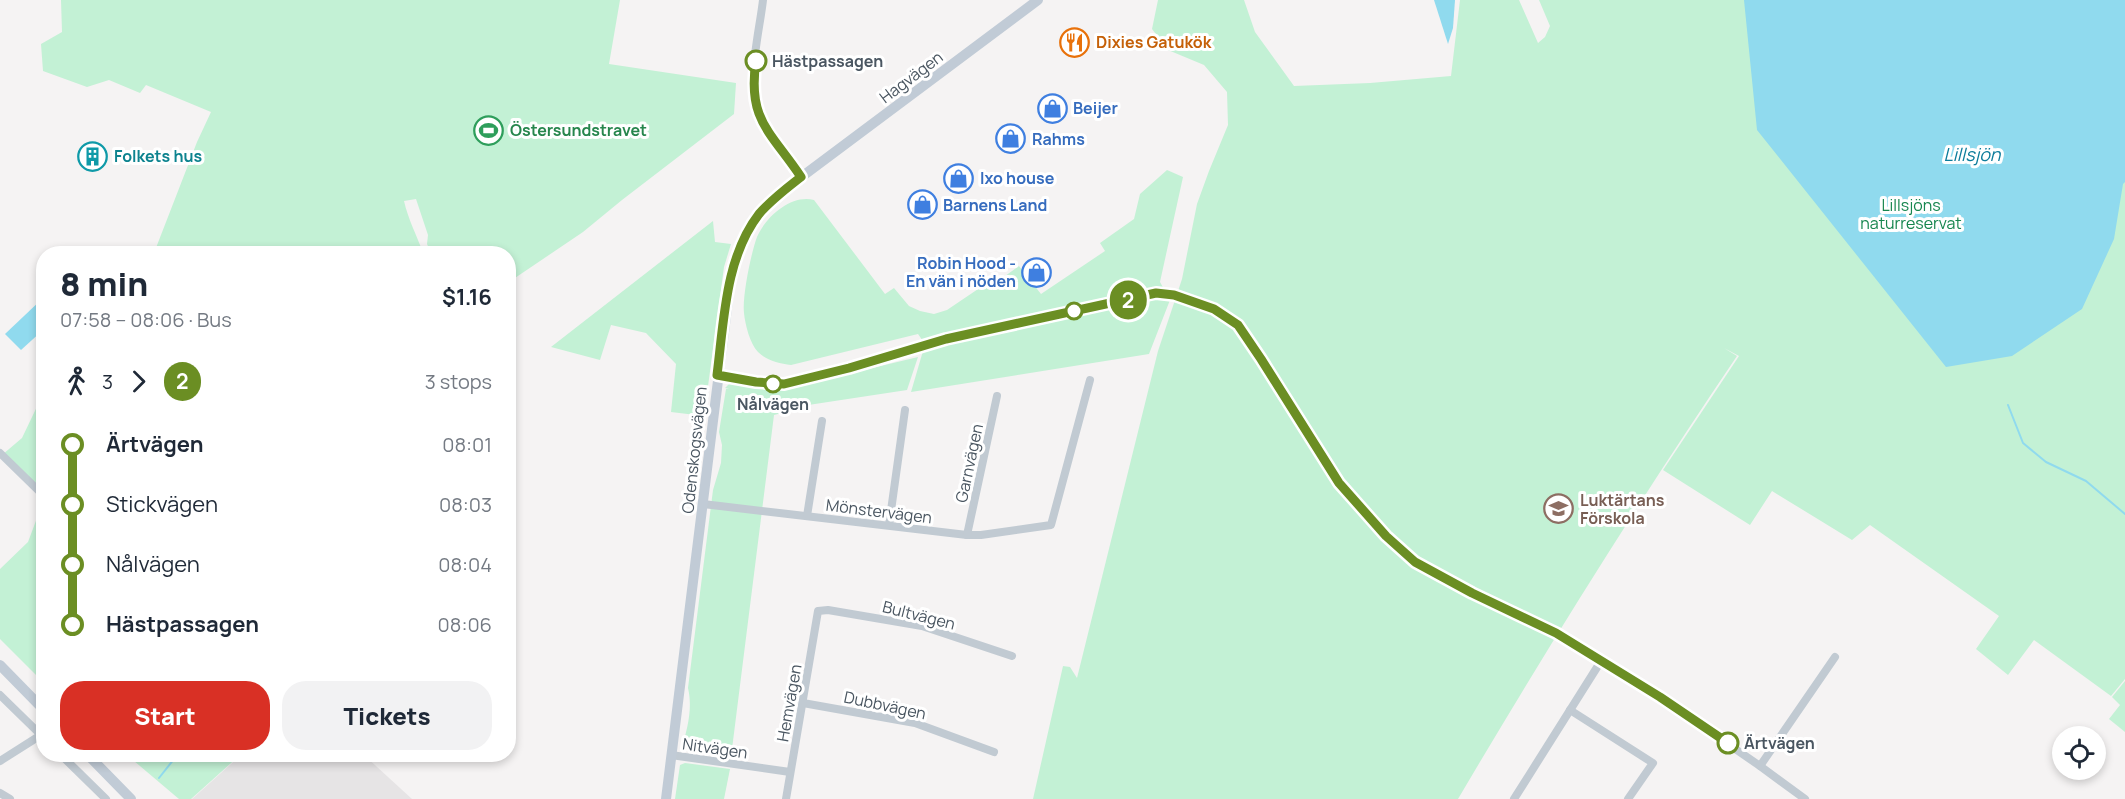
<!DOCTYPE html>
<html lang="en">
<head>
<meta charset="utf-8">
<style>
	body { margin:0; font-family:Manrope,sans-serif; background:#f2f2f3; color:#1f2937; height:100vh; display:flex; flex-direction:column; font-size:22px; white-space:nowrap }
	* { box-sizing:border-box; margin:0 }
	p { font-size:20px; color:#747a83 }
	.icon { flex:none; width:33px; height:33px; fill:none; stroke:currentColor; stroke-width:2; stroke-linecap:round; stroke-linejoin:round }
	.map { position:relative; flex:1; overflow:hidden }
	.panel { position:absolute; left:36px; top:246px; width:480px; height:516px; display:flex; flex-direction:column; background:#fff; border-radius:24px; box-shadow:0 3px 9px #0003 }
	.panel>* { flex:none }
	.badge { padding:0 12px; border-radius:20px; font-size:21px; line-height:39px }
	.controls { position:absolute; left:2052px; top:726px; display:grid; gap:12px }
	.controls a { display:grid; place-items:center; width:54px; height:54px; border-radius:50%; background:#fff; box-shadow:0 3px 9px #0003; font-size:30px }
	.map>.badge { position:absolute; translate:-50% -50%; box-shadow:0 0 0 3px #fff }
	.legs { display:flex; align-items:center; gap:9px; height:66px; padding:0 24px; font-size:20px }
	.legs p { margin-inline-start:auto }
	.summary { display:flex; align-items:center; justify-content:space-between; height:102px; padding:0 24px }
	h1 { font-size:33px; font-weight:800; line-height:45px }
	.cta { display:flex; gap:12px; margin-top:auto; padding:12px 24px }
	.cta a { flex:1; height:69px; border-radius:24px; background:#d93025; color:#fff; font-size:24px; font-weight:800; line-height:69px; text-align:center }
	.cta a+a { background:#f2f2f3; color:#1f2937 }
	ul { padding:0 24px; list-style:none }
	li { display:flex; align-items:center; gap:21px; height:60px; font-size:22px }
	li i { display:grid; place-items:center; width:9px; height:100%; margin:0 8px; background:currentColor }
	li i::after { content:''; width:15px; height:15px; margin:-8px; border:4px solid; border-radius:50%; background:#fff }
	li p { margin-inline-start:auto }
	li:first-child i { background:linear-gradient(#0000 50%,currentColor 0) }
	li:last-child i { background:linear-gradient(currentColor 50%,#0000 0) }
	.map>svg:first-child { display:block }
	.education { fill:#e6e4e5 }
	.green { fill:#c3f1d5 }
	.water { fill:#90daee }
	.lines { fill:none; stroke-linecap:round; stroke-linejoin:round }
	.stream { stroke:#90daee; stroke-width:2 }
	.street { stroke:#c1cad2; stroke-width:8 }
	.secondary { stroke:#c1cbd6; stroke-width:10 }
	.line-1-casing { stroke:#fff; stroke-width:14 }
	.line-1 { stroke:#6b8e23; stroke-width:9 }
	.stop-1-dot { fill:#fff; stroke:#6b8e23; stroke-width:3 }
	.labels { text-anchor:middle; stroke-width:6; stroke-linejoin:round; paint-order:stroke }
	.food-label { font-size:16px; font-weight:bold; fill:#c56008; stroke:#fff; text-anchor:start }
	.stop-label { font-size:16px; font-weight:bold; fill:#4a5661; stroke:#fff; text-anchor:start }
	.street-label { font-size:16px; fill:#4a5661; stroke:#fff }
	.shop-label { font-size:16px; font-weight:bold; fill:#366cbe; stroke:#fff; text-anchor:start }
	.leisure-label { font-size:16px; font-weight:bold; fill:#27864d; stroke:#fff; text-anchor:start }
	.culture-label { font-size:16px; font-weight:bold; fill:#0d838f; stroke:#fff; text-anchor:start }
	.park-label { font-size:16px; fill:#17864f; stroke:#fff }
	.education-label { font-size:16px; font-weight:bold; fill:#785e54; stroke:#fff; text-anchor:start }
	.water-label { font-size:18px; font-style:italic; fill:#0c7c9b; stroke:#fff }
</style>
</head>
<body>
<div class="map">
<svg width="2125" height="799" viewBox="0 0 2125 799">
	<rect width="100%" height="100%" fill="#f5f3f3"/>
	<!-- education -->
	<path class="education" d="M242 754 364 755 412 799H192Z"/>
	<!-- green -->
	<g class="green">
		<path d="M61 0H620L609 64 736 83 734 114 622 200 583 232 509 282 508 254 431 253 427 244 428 235 416 199 404 201C408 219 417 236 423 253H154L197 142 211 112 146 85 140 93 109 80 87 87 43 71 41 44 62 32Z"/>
		<path d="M1158 0H1244L1255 32 1294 86 1370 83 1451 76 1460 0H1519L1538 43 1545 37 1550 26 1539 0H2125V679L2111 696 2034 640 2008 675 1976 649 1999 616 1870 525 1852 540 1772 491 1750 525 1663 470 1739 356 1724 348 1737 356C1639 501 1547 648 1458 799H1033L1063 666 1070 667 1077 678 1158 351 1182 279 1197 204 1209 171 1228 125 1227 92 1204 65 1168 50 1152 29Z"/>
		<path d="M1167 170 1183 177 1160 282 1170 300 1149 354 911 392 925 344 918 334 791 365C779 363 767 361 758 352 750 344 745 324 744 313 742 297 751 253 757 237 766 216 792 194 814 200L885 294 894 288 909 306 920 311 934 314 947 310 984 285 998 281 1019 266 1041 294 1105 251 1100 243 1134 219 1140 194Z"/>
		<path d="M713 221 715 242 731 244 724 267 704 416 671 412 676 364 646 333 611 325 600 360 551 347Z"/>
		<path d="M918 357 907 390 782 409V413L774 415 731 757 682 749C687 728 693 710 688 688L713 490 721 463 722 445 719 432 726 389H729L725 388 730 383 773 391 785 389Z"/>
		<path d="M43 394V496L2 455 22 438Z"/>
		<path d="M43 502V682L0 639V569L28 542Z"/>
		<path d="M2125 681V732L2109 719 2120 705 2112 697Z"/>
		<path d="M127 755H240L191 799H179Z"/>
		<path d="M685 763 730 769 724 799H675L680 765Z"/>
	</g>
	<!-- water -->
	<g class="water">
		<path d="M1434 0H1455L1453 28 1448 44Z"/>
		<path d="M1744 0H2125V182L2123 184 2114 239 2082 309 2012 356 1946 367 1757 130Z"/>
		<path d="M43 298V330L21 350 5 334Z"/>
	</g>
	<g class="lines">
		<!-- stream -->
		<g class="stream">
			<path d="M2008 405 2023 443 2046 462 2086 481 2125 514"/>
			<path d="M159 778 178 754"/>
		</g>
		<!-- street -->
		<g class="street">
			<path d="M763 0C759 36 743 92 763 124 774 143 789 159 801 177"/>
			<path d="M0 453 44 496"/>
			<path d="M703 504 967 535H981L1051 525 1090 380"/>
			<path d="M807 516 822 421"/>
			<path d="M889 525 905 410"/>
			<path d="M967 535 997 396"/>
			<path d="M1556 633 1660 697 1760 766 1805 799"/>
			<path d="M0 695 44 738"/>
			<path d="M803 703 915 723 994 752"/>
			<path d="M1570 710 1653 763 1628 799"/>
			<path d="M60 754 106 799"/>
			<path d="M671 755 790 772"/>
			<path d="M0 761 41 735"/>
			<path d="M1760 766 1835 657"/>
			<path d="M0 793 10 799"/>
			<path d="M786 799 818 611 828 610 922 626 1012 656"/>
			<path d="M1514 799 1601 661"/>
		</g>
		<!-- secondary -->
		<g class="secondary">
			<path d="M0 665 44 710"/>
			<path d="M87 754 131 799"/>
			<path d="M666 799 732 268 747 232 768 204 788 187 1038 0"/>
		</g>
	</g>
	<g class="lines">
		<defs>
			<path id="line-1" d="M756 61C747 120 771 132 801 177 787 188 771 200 759 214 725 258 724 321 717 375L756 382 784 384 849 368 946 339 1156 293 1174 295 1214 309 1238 325 1261 359 1339 483 1386 536 1415 562 1472 593 1556 633 1660 697 1728 743"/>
		</defs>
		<!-- line-1 casing -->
		<use href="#line-1" class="line-1-casing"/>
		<!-- line-1 -->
		<use href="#line-1" class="line-1"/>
	</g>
	<!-- icons -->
	<defs>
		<symbol id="restaurant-ring" viewBox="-11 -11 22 22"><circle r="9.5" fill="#fff" stroke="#e8710a" stroke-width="1.5"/><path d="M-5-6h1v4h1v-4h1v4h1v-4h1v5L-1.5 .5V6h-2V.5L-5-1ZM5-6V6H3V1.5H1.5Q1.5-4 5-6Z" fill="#e8710a"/></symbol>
		<symbol id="shop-ring" viewBox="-11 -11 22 22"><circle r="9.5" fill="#fff" stroke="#3f7fe0" stroke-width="1.5"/><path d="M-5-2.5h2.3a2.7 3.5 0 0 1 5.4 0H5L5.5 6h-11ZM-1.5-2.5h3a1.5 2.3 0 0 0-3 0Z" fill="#3f7fe0"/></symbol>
		<symbol id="stadium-ring" viewBox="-11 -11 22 22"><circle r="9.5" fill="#fff" stroke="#2e9e5b" stroke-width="1.5"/><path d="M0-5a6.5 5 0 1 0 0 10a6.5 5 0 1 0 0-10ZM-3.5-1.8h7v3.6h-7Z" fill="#2e9e5b"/></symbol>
		<symbol id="building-ring" viewBox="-11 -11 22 22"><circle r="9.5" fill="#fff" stroke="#0f9aa8" stroke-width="1.5"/><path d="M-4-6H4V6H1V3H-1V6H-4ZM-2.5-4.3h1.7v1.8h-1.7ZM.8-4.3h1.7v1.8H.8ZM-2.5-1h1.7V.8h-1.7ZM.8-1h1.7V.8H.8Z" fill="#0f9aa8"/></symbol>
		<symbol id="school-ring" viewBox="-11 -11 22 22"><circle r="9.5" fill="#fff" stroke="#8d6e63" stroke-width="1.5"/><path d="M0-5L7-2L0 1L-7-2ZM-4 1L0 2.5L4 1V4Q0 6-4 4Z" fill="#8d6e63"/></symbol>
	</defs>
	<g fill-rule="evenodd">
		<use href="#restaurant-ring" x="1058" y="26" width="33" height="33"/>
		<use href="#shop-ring" x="1036" y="92" width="33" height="33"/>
		<use href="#stadium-ring" x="472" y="114" width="33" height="33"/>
		<use href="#shop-ring" x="994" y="122" width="33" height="33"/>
		<use href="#building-ring" x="76" y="140" width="33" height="33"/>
		<use href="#shop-ring" x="942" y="162" width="33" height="33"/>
		<use href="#shop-ring" x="906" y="188" width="33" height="33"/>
		<use href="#shop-ring" x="1020" y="256" width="33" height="33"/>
		<use href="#school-ring" x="1542" y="492" width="33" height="33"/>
	</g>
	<!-- markers -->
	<g class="stop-1-dot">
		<circle cx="756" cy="61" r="10"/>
		<circle cx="1074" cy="311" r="8"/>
		<circle cx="773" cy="384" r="8"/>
		<circle cx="1728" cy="743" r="10"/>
	</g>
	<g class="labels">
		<!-- food labels -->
		<g class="food-label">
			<text x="1096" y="48">Dixies Gatukök</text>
		</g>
		<!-- stop labels -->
		<g class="stop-label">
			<text x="772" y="67">Hästpassagen</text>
			<text x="773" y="410" text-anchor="middle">Nålvägen</text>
			<text x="1744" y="749">Ärtvägen</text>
		</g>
		<!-- street labels -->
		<g class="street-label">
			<text transform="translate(911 77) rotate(-37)" y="6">Hagvägen</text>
			<text transform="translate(694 450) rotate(-84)" y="6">Odenskogsvägen</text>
			<text transform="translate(969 463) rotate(-78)" y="6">Garnvägen</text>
			<text transform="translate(879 511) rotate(7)" y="6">Mönstervägen</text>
			<text transform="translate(919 615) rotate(14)" y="6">Bultvägen</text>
			<text transform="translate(789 703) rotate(-80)" y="6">Hemvägen</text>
			<text transform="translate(885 705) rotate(12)" y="6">Dubbvägen</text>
			<text transform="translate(715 748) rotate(8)" y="6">Nitvägen</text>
		</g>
		<!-- shop labels -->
		<g class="shop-label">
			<text x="1073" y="114">Beijer</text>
			<text x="1032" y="145">Rahms</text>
			<text x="980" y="184">Ixo house</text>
			<text x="943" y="211">Barnens Land</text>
			<text x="1016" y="269" text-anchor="end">Robin Hood -<tspan x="1016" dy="18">En vän i nöden</tspan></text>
		</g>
		<!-- leisure labels -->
		<g class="leisure-label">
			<text x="510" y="136">Östersundstravet</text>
		</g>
		<!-- culture labels -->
		<g class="culture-label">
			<text x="114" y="162">Folkets hus</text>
		</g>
		<!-- park labels -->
		<g class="park-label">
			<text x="1911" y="211">Lillsjöns<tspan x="1911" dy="18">naturreservat</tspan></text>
		</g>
		<!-- education labels -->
		<g class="education-label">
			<text x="1580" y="506">Luktärtans<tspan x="1580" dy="18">Förskola</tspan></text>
		</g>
		<!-- water labels -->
		<g class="water-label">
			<text x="1972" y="161">Lillsjön</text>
		</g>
	</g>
</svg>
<div class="controls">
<a><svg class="icon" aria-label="locate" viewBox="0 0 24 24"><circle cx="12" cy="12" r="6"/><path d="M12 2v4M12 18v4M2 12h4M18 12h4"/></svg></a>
</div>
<b class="badge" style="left:1128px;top:300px;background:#6b8e23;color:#fff">2</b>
<section class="panel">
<div class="summary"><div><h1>8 min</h1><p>07:58 – 08:06 · Bus</p></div><b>$1.16</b></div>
<div class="legs"><svg class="icon" aria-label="walk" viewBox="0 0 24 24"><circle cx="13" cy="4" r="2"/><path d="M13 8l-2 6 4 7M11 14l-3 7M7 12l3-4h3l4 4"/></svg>3<svg class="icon" aria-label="forward" viewBox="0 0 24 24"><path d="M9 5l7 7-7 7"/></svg><b class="badge" style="background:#6b8e23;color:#fff">2</b><p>3 stops</p></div>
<ul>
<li><i style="color:#6b8e23"></i><b>Ärtvägen</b><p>08:01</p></li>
<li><i style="color:#6b8e23"></i><span>Stickvägen</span><p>08:03</p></li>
<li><i style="color:#6b8e23"></i><span>Nålvägen</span><p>08:04</p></li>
<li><i style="color:#6b8e23"></i><b>Hästpassagen</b><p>08:06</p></li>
</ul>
<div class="cta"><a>Start</a><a>Tickets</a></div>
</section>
</div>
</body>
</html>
